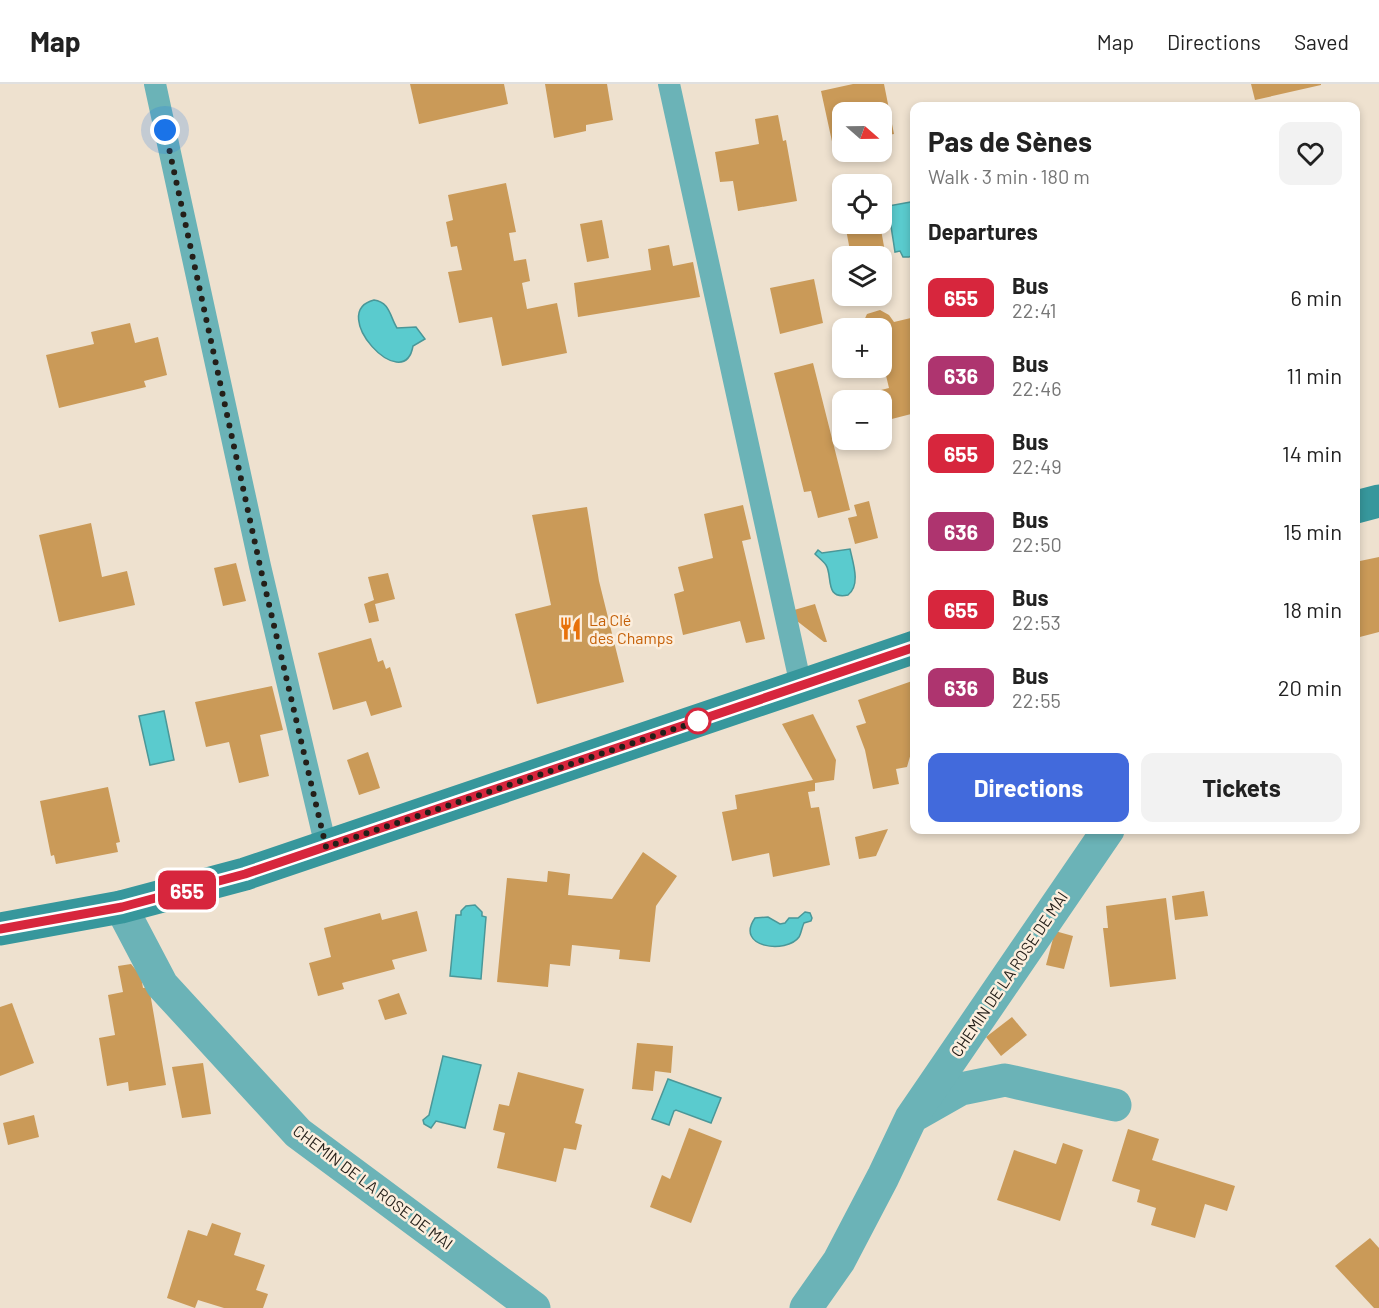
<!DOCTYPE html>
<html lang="en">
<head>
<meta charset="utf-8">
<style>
	body { margin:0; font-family:Barlow,sans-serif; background:#f2f2f2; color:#222; height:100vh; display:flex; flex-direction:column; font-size:22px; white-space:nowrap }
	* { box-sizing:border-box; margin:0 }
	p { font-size:20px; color:#767676 }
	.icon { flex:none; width:33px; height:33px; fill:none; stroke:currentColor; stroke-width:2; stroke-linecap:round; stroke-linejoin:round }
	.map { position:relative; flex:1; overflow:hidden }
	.drawer { position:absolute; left:910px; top:18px; width:450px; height:732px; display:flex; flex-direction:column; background:#fff; border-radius:12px; box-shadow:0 3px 9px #0003 }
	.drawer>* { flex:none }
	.badge { padding:0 12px; border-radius:9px; font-size:21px; line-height:39px }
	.needle { width:39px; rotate:110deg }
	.buttons { position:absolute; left:832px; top:18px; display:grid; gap:12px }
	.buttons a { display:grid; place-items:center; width:60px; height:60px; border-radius:12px; background:#fff; box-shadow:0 3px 9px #0003; font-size:30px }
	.you { position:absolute; width:30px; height:30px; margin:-15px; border:4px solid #fff; border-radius:50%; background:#1a73e8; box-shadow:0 0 0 9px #1a73e833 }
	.map>.badge { position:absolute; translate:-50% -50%; box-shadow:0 0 0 3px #fff }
	h2 { padding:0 18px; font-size:22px; line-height:54px }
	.round { display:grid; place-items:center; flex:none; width:63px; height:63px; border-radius:12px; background:#f2f2f2 }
	.headline { display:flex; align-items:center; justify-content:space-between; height:102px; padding:0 18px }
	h1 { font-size:28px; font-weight:700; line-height:45px }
	.action { display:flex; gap:12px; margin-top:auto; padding:12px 18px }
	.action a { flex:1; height:69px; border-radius:12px; background:#426adc; color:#fff; font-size:24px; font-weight:700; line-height:69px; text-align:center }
	.action a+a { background:#f2f2f2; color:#222 }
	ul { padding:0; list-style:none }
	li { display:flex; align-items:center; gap:18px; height:78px; padding:0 18px }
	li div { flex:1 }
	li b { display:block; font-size:22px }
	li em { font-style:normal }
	li .badge { min-width:66px; font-weight:700; text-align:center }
	header { display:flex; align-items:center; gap:36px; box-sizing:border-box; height:84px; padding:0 30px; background:#fff; border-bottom:2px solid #e0e0e0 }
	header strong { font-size:28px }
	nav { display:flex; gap:33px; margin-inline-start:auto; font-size:21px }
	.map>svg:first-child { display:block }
	.water { fill:#5acbce; stroke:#4a9798; stroke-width:1.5 }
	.building { fill:#ca9a58 }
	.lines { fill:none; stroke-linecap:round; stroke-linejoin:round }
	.service { stroke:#6bb3b7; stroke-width:22 }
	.minor { stroke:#6bb3b7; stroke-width:33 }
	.secondary { stroke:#37979c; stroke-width:33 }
	.line-casing { stroke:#fff; stroke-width:14 }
	.line { stroke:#d7263d; stroke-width:9 }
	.walk { stroke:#241f19; stroke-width:6; stroke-dasharray:0 10.8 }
	.stop-dot { fill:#fff; stroke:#d7263d; stroke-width:3 }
	.labels { text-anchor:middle; stroke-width:5; stroke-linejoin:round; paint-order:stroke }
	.food-label { font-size:16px; fill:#c56008; stroke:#fceedd; text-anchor:start }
	.street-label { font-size:16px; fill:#241f19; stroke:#fceedd }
</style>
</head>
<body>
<header>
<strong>Map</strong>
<nav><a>Map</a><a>Directions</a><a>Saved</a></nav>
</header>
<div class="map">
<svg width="1379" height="1224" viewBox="0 0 1379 1224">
	<rect width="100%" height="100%" fill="#eee1cf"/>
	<!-- water -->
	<g class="water">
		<path d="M911 118C913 136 918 155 912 171L909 173H903L900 167 895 168 888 122Z"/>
		<path d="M374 216C390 218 390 233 397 244L416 243 425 255 413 262C404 313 326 228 374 216Z"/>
		<path d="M850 465C853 479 861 501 848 511 824 516 833 492 826 481 823 477 818 473 815 470L818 466 822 469Z"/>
		<path d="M164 627 174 676 150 681 139 632Z"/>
		<path d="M475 821 482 828V832L486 833 481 895 450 892 456 831H461V827L466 822Z"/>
		<path d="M805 828 810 829 812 834 811 837 804 839C802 843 801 850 799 853 787 870 734 864 755 834L768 833 780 840 785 839 789 834H798Z"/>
		<path d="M443 972 481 981 465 1044 436 1037 431 1044 424 1040 423 1036 429 1031Z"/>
		<path d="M668 995 721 1014 711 1039 676 1026 674 1027 669 1041 652 1035Z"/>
	</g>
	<!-- building -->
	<g class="building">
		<path d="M410 0H504L508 20 419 40Z"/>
		<path d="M545 0H607L613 36 586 41V47L554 54Z"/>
		<path d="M853 0H884L894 50 882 52V28H843V60L833 62 821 7Z"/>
		<path d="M1251 0H1321V1L1255 16Z"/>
		<path d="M778 31 783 57 786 56 797 117 738 127 733 97 720 98 715 68 759 60 755 35Z"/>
		<path d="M506 99 516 148 509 149 514 177 526 175 530 197 522 199 527 225 557 219 567 269 502 282 492 233 459 239 448 188 462 186 457 162 451 163 446 138 453 136 448 111Z"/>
		<path d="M602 136 609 174 587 178 580 140Z"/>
		<path d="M845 140H880L885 168 851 172Z"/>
		<path d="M669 161 673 182 693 178 700 213 578 233 574 199 651 186 648 165Z"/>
		<path d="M814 195 823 239 780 250 770 204Z"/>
		<path d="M880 226 889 231 894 238 915 233V329L884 337 882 316H879L877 307 889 304 882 275V244L861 243 867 230Z"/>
		<path d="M130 239 135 259 158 253 167 291 144 297 146 303 59 324 46 271 94 260 91 248Z"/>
		<path d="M813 279 850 426 818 434 811 407 804 408 774 289Z"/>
		<path d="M869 417 878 454 855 460 848 434 857 432 854 421Z"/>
		<path d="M743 421 751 455 742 457 765 555 746 559 740 537 683 551 674 510 684 507 678 483 713 474 704 430Z"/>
		<path d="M587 423 599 497 624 598 537 620 515 530 551 521 532 431Z"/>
		<path d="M91 439 102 493 127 487 135 521 59 538 39 451Z"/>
		<path d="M1356 465 1360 477 1379 473V548L1356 554Z"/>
		<path d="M236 479 246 517 223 522 214 484Z"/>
		<path d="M388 489 395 515 375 520 379 537 369 539 364 520 374 516 368 493Z"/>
		<path d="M815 520 827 558H824L797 537 794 526Z"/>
		<path d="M371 554 378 578 383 576 386 585 390 583 402 623 371 632 366 617 333 626 318 569Z"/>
		<path d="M915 596V655L907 683 896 685 899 700 873 705 865 666 856 642 866 639 858 616Z"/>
		<path d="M272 602 283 646 260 651 269 692 239 699 229 658 206 663 195 618Z"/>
		<path d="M813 630 836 676 834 696 815 699V707L808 708 811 724 819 723 830 781 773 793 769 769 732 777 722 728 737 725 735 711 813 696 782 640Z"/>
		<path d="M368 668 380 704 359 711 347 676Z"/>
		<path d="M108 703 120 758 116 759 118 768 56 780 54 771 51 772 40 717Z"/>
		<path d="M888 745 876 772 859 775 855 753Z"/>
		<path d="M643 768 677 792 656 822 650 878 619 875 620 866 572 861 570 882 550 880 548 903 497 898 507 794 547 798 548 787 570 790 568 811 612 815Z"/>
		<path d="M1204 807 1208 832 1175 836 1172 812Z"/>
		<path d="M1166 814 1176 895 1110 903 1103 844H1108L1106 822Z"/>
		<path d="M417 827 427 867 392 876 395 885 342 899 344 905 318 912 309 879 331 873 324 844 380 829 382 836Z"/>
		<path d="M1055 847 1073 852 1064 885 1046 881Z"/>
		<path d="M131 880 141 892 143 904 149 903 166 1001 129 1007 128 998 107 1002 99 954 115 951 108 911 123 908 118 882Z"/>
		<path d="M399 909 407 930 385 936 378 916Z"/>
		<path d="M12 919 34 979 0 992V923Z"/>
		<path d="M1012 933 1027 951 1001 972 986 953Z"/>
		<path d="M637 959 673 962 671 989 655 987 653 1007 632 1005Z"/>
		<path d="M203 979 211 1030 182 1034 172 983Z"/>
		<path d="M518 988 584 1005 575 1039 582 1041 576 1066 564 1064 556 1098 497 1084 505 1049 493 1046 499 1020 509 1022Z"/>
		<path d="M34 1031 39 1053 8 1061 3 1039Z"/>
		<path d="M689 1044 722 1057 691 1139 650 1123 662 1091 670 1095Z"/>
		<path d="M1128 1045 1159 1055 1152 1076 1235 1102 1227 1127 1205 1120 1195 1154 1151 1141 1156 1124 1137 1118 1140 1106 1112 1097Z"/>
		<path d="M1063 1059 1083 1066 1060 1137 997 1116 1014 1066 1056 1080Z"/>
		<path d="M212 1139 241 1149 234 1171 265 1181 256 1206 268 1210 263 1224H224L198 1216 195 1224 167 1214 188 1146 207 1152Z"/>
		<path d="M1370 1154 1379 1164V1224H1374L1335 1182Z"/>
	</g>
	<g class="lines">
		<!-- service -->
		<g class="service">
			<path d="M155 0 260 482 326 763"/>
			<path d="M669 0 801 602"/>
		</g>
		<!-- minor -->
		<g class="minor">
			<path d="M121 823 162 901 298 1049 534 1224"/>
			<path d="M917 1030 961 1005 1005 996 1115 1021"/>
			<path d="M806 1224 839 1177 883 1093 911 1034 1108 746"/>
		</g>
		<!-- secondary -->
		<g class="secondary">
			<path d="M1356 423 1379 417"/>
			<path d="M0 845 121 823 245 790 915 563"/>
		</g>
	</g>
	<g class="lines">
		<defs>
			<path id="line" d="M0 845 122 823 245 790 915 563"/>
		</defs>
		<!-- line casing -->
		<use href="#line" class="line-casing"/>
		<!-- line -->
		<use href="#line" class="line"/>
		<!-- walk -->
		<path class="walk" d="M165 46 260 482 326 763 698 637"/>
	</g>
	<!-- icons -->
	<defs>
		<symbol id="restaurant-bare" viewBox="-9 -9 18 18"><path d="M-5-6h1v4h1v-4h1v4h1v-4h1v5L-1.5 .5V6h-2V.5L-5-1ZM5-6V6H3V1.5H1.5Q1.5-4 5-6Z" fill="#e8710a" stroke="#fceedd" stroke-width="2.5" paint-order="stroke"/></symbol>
	</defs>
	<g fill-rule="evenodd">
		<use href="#restaurant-bare" x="554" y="528" width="33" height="33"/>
	</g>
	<!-- markers -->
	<circle class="stop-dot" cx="698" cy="637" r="12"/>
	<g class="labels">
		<!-- food labels -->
		<g class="food-label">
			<text x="589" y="542">La Clé<tspan x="589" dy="18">des Champs</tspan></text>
		</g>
		<!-- street labels -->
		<g class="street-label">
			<text transform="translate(1009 890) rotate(-56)" y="6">CHEMIN DE LA ROSE DE MAI</text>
			<text transform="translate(373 1103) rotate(37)" y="6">CHEMIN DE LA ROSE DE MAI</text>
		</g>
	</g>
</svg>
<div class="buttons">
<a><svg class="needle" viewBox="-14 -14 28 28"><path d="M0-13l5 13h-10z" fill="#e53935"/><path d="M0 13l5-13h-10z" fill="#767676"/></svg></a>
<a><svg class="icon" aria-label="locate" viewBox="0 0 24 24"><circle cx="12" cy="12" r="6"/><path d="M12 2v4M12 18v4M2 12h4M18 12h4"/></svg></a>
<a><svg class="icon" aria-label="layers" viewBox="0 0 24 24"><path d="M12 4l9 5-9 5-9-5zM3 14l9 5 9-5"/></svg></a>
<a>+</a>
<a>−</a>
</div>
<div class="you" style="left:165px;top:46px"></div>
<b class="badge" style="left:187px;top:806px;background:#d7263d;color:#fff">655</b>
<section class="drawer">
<div class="headline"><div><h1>Pas de Sènes</h1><p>Walk · 3 min · 180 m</p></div><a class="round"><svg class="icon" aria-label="heart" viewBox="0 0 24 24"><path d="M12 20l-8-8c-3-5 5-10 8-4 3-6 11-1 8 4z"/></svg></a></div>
<h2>Departures</h2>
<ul>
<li><span class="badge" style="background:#d7263d;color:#fff">655</span><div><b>Bus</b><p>22:41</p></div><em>6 min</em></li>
<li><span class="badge" style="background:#ae346f;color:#fff">636</span><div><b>Bus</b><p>22:46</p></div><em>11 min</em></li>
<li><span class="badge" style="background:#d7263d;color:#fff">655</span><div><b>Bus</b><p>22:49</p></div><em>14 min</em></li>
<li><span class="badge" style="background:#ae346f;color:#fff">636</span><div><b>Bus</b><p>22:50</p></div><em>15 min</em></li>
<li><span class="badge" style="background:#d7263d;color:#fff">655</span><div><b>Bus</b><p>22:53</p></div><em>18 min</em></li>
<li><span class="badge" style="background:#ae346f;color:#fff">636</span><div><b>Bus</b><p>22:55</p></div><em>20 min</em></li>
</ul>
<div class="action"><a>Directions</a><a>Tickets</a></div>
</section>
</div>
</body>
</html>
